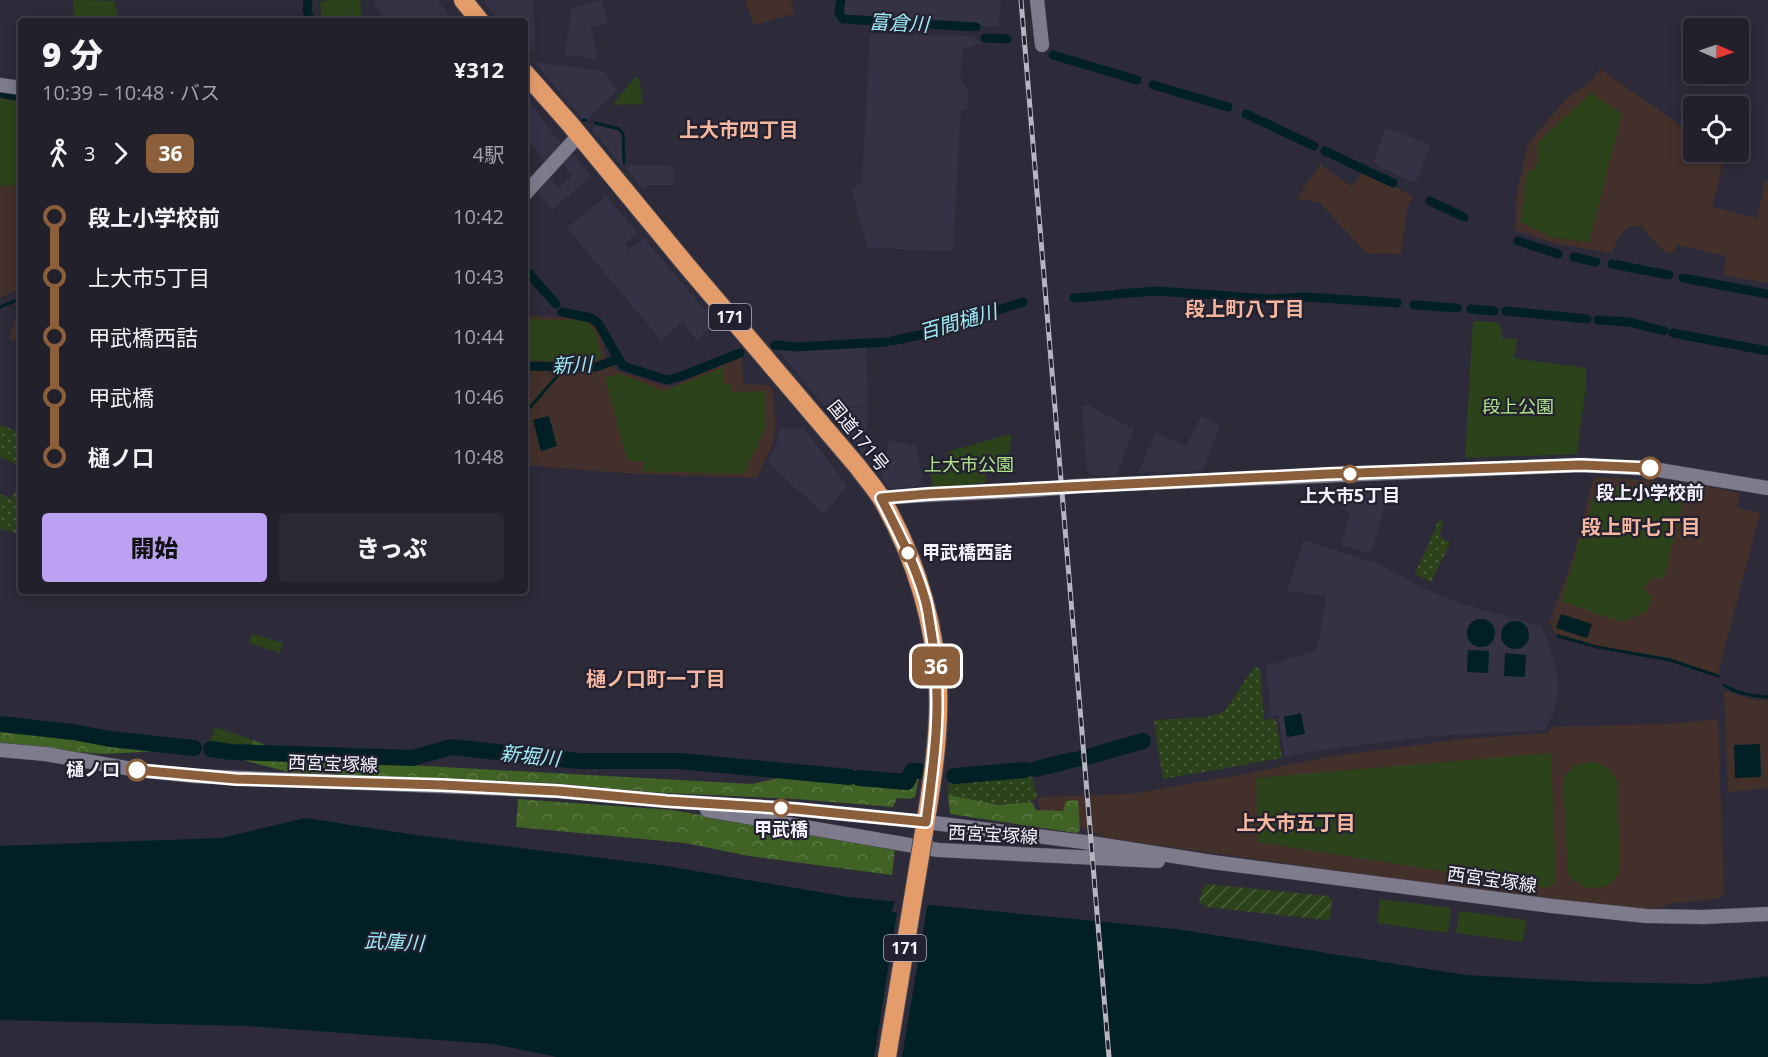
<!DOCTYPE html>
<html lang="ja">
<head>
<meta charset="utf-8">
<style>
	body { margin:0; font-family:"Open Sans","Noto Sans JP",sans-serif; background:#2a2833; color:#f1f3f6; height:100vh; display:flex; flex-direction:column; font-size:22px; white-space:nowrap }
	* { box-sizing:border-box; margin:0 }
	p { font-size:20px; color:#a2a3a9 }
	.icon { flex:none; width:33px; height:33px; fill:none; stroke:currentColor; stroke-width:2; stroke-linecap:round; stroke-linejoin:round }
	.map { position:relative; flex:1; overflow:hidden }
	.drawer { position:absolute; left:18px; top:18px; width:510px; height:576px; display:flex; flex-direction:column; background:#22202b; border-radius:6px; box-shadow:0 3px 15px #0003,0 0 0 2px #3f3e47 }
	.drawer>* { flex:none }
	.badge { padding:0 12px; border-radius:9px; font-size:21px; line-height:39px }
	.needle { width:39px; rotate:92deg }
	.buttons { position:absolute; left:1683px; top:18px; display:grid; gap:12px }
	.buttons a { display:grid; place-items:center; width:66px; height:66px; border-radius:6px; background:#22202b; box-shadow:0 3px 15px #0003,0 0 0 2px #3f3e47; font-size:30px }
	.map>.badge { position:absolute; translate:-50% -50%; box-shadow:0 0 0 3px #fff }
	.legs { display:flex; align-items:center; gap:9px; height:66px; padding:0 24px; font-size:20px }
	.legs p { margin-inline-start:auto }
	.headline { display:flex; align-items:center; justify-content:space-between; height:102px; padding:0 24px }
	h1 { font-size:33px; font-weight:800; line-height:45px }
	.button { display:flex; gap:12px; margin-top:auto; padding:12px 24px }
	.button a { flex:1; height:69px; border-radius:6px; background:#bca0f2; color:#111; font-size:24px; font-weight:800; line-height:69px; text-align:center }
	.button a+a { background:#2a2833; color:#f1f3f6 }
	ul { padding:0 24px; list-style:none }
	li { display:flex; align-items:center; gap:21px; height:60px; font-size:22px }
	li i { display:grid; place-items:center; width:9px; height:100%; margin:0 8px; background:currentColor }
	li i::after { content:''; width:15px; height:15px; margin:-8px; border:4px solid; border-radius:50%; background:#22202b }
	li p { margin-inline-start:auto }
	li:first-child i { background:linear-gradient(#0000 50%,currentColor 0) }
	li:last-child i { background:linear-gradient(currentColor 50%,#0000 0) }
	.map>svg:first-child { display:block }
	.built { fill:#353246 }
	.education { fill:#43302a }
	.grass { fill:url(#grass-dots) }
	.forest { fill:url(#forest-crowns) }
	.park { fill:#2c421b }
	.garden { fill:url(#garden-furrows) }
	.water { fill:#002025 }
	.pier { fill:#2d2b39 }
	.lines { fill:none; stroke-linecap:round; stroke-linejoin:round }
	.stream { stroke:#002025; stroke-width:3 }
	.canal { stroke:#002025; stroke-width:9 }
	.river { stroke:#002025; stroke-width:16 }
	.secondary-casing { stroke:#4a4955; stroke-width:15 }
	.highway-casing { stroke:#4a4955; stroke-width:20 }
	.secondary { stroke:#7d7b8c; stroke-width:14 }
	.highway { stroke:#e49c6b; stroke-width:18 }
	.rail-casing { stroke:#b7b5c1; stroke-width:5 }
	.rail { stroke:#23212f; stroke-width:3; stroke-dasharray:9; stroke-linecap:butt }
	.highway-bridge-casing { stroke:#4a4955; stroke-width:20; stroke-linecap:butt }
	.highway-bridge { stroke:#e49c6b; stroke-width:18 }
	.line-1-casing { stroke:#fff; stroke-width:14 }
	.line-1 { stroke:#8b5e3c; stroke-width:9 }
	.stop-1-dot { fill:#fff; stroke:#8b5e3c; stroke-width:3 }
	.labels { text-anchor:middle; stroke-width:4.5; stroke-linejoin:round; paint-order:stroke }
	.shield { fill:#23212f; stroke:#b5b3be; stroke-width:1.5 }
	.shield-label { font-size:16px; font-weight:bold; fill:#f3f2fc }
	.park-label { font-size:18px; fill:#b1e58c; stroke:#23212f }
	.street-label { font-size:18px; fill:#f3f2fc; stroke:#23212f }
	.stop-label { font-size:18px; font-weight:bold; fill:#f3f2fc; stroke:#23212f }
	.water-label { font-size:20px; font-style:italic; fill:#9deaf7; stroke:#23212f }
	.neighbourhood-label { font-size:20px; font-weight:bold; fill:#f5b69f; stroke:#23212f }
</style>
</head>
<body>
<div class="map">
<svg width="1768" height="1057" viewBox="0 0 1768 1057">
	<defs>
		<pattern id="grass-dots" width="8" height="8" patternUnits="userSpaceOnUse" patternTransform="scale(1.5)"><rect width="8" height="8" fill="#2c421b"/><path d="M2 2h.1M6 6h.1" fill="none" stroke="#4b5e3d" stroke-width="1.8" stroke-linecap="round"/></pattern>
		<pattern id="forest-crowns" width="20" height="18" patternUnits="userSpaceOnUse" patternTransform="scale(1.5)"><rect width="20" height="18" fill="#406224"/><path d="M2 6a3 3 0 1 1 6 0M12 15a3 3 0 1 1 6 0" fill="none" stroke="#5c7945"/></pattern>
		<pattern id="garden-furrows" width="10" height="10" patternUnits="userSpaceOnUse" patternTransform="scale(1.5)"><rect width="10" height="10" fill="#2c421b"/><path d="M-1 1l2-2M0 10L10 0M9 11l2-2" fill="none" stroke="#4b5e3d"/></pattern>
	</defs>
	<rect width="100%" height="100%" fill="#2d2b39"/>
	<!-- built -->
	<g class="built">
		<path d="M374 0H437L449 14 442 21H389L376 7Z"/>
		<path d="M486 0H533L536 51 525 50V21H499L485 4Z"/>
		<path d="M602 0 608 23 591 27 598 60 565 54 572 8Z"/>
		<path d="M842 0H1001L998 27 843 17 840 13Z"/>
		<path d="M870 34 974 36 981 43 963 50 960 77 968 92 967 110H961L953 251 868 248 851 189 862 183Z"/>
		<path d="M534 62 604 71 617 89 587 120 583 119Z"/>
		<path d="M530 103 561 144 545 161 525 137V107Z"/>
		<path d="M596 125 618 130 622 134 623 164 621 165 592 130Z"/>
		<path d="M1385 128 1430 144 1417 180 1412 182 1376 165 1374 160Z"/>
		<path d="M570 155H575L591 177 552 210 538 193 550 177 558 188 572 176 563 164Z"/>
		<path d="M630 165 674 166 673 185H648L643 189 626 169Z"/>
		<path d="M606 196 638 233 624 244 629 250 644 238 716 323 697 340 682 322 661 340 567 228Z"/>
		<path d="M866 347 868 405 825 407 776 348 795 350Z"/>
		<path d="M1088 405 1134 429 1116 475H1093L1087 471 1082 406Z"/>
		<path d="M868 407 866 452 863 454 827 408Z"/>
		<path d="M1201 416 1220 426 1202 471 1138 473 1156 433 1186 446Z"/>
		<path d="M804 428 847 486 824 514 768 463 776 445 779 429Z"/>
		<path d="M889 440 916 446 921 470V486L900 488 888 487 881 476Z"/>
		<path d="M1389 486 1387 499 1372 550 1366 552 1341 545 1351 513 1340 509 1347 487Z"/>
		<path d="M1304 540 1378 564 1427 590 1462 604 1541 626 1549 644 1558 677V694L1554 711 1545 730 1431 736 1322 750 1285 757 1278 715 1271 716 1266 666 1317 650 1326 596 1287 591Z"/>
	</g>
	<!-- education -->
	<g class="education">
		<path d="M745 0H791L795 13 754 25Z"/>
		<path d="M1600 69 1693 134 1694 152H1719L1725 155 1712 207 1757 218 1765 180 1768 182V283L1723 275 1726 256 1677 245 1672 254 1662 250 1640 225 1630 227 1624 231 1617 240 1612 253 1557 244 1515 230 1516 197 1528 143 1567 98 1593 79Z"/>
		<path d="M0 98 21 102V288L0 298Z"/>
		<path d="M1320 164 1352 187 1363 171 1411 195 1412 197 1407 209 1401 254 1366 253 1319 202 1297 199Z"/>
		<path d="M21 301V343L9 338Z"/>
		<path d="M525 316 586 318 598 328 607 361 616 370 665 386H673L702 373 742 357 743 384 768 385 773 390 775 425 773 443 757 478 624 473 525 465Z"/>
		<path d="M1594 477 1690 483 1740 493 1737 508 1760 513 1717 677 1670 658 1598 646 1555 634 1549 623 1574 554Z"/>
		<path d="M1724 691 1754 700H1768V788L1728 792Z"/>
		<path d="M1718 719 1724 894 1716 899 1674 903 1649 910 1552 901 1106 838 1040 810 1038 797 1132 794 1244 774 1326 757 1464 739 1547 733 1553 727 1668 724Z"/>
	</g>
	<!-- grass -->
	<g class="grass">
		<path d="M0 425 21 433V467L0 457Z"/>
		<path d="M21 480V535L0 529V494L11 499Z"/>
		<path d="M1439 520 1444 522 1439 536 1450 543 1431 582 1415 574Z"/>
		<path d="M1254 667 1260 669 1264 720 1276 718 1282 758 1163 779 1154 720 1207 717 1225 711Z"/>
		<path d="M1031 776 1038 797C1019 813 970 799 948 795L949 778 956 777 957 784Z"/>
	</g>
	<!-- forest -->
	<g class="forest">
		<path d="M0 729 159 746V751L104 754 0 746Z"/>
		<path d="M253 740 299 759 752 784 797 774 882 783 920 771 915 797 909 799 897 798 893 807 796 799 303 776 231 757V753L250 754Z"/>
		<path d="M948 795 999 805 1032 802 1036 810 1063 811 1066 801 1078 800 1080 831 1076 833 950 814Z"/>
		<path d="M518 799 672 810 895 849 892 875 749 856 685 843 516 827Z"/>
	</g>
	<!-- park -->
	<g class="park">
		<path d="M73 0 115 1 119 21 74 20Z"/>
		<path d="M329 0H360L362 15 351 20 322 21 320 2Z"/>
		<path d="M636 77 639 79 643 104 612 105Z"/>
		<path d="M1591 93 1622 114 1589 242 1551 237 1520 222 1527 173 1536 168 1539 141Z"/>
		<path d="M0 99 21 102V179L18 185 0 186Z"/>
		<path d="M525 319 586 321 594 329 602 358 592 361H525Z"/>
		<path d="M1473 321 1497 322 1502 330V338L1517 339 1514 358 1586 368V385L1577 454 1465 458Z"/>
		<path d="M723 368V385L731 384V392L765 391V429L744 474 643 471V462L627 460 605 377 620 374 664 391Z"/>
		<path d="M1011 434 1008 476 986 473 985 483 933 487 930 471 949 465 947 452Z"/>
		<path d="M1597 486H1657L1656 495 1683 503 1664 579 1653 577 1643 588 1652 596 1648 611 1621 622 1561 601Z"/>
		<path d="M252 634 283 643 280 653 249 643Z"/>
		<path d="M215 727 253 740 251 750 209 745Z"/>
		<path d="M1551 753 1556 881 1548 888 1258 842 1256 778Z"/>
		<path d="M1594 762C1607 767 1613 769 1617 783L1620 870 1612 883 1602 887 1587 888 1572 880 1568 872 1563 780C1572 764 1577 764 1594 762Z"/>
		<path d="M1380 899 1451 908 1448 933 1377 923Z"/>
		<path d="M1459 911 1526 920 1523 942 1456 933Z"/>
	</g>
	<!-- garden -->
	<path class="garden" d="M1208 884 1328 896 1332 901 1330 918 1326 920 1206 907 1199 902 1203 887Z"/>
	<!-- water -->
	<g class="water">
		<path d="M549 416 557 446 541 451 533 420Z"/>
		<path d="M1561 614 1592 624 1587 638 1556 628Z"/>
		<circle cx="1481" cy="633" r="14"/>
		<circle cx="1515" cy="635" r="14"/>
		<path d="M1468 650 1489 651 1488 673 1467 672Z"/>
		<path d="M1505 653 1526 655 1525 677 1504 676Z"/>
		<path d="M1301 713 1305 734 1287 737 1284 717Z"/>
		<path d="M1760 744 1761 777 1735 778 1734 745Z"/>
		<path d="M305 818 416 835 666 866 848 897 1176 929 1465 975 1594 982 1704 984 1768 976V1057H557L493 1044 248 1026 0 1020V846L221 838Z"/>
	</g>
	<!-- pier -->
	<path class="pier" d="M895 898 928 902 902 1057H874L897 913 892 912Z"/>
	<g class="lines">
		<!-- stream -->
		<g class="stream">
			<path d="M583 120H586"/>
			<path d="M595 123 619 129 623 134 624 163"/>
			<path d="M0 307 17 300"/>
			<path d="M525 413 566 366"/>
			<path d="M1558 636 1597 647 1670 660 1718 676"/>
			<path d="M1724 685C1736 694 1753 696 1768 697"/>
		</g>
		<!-- canal -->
		<g class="canal">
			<path d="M308 0 307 10 310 21"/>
			<path d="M841 0 839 13 843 19 976 27"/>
			<path d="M985 38 1007 39"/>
			<path d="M1053 55 1137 80"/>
			<path d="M1153 85 1228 107"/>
			<path d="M0 93 21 97"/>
			<path d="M1246 114 1314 146"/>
			<path d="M1325 151 1393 183"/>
			<path d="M1430 201 1464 217"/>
			<path d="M1518 241 1558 254"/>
			<path d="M1574 257 1596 262"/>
			<path d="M1612 264 1669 275"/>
			<path d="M525 269 556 304"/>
			<path d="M1683 278 1768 294"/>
			<path d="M1117 294 1157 291 1271 299 1306 297 1397 303"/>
			<path d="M1074 298 1111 295"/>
			<path d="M1414 305 1457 308"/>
			<path d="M1471 309 1494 311"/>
			<path d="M1506 311 1587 319"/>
			<path d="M562 312 591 318 598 323 623 366 667 380 682 376 740 353"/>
			<path d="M1598 320 1629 322 1664 331"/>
			<path d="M1673 333 1768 351"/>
			<path d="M892 341 924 334 1023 302"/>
			<path d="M775 345 795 347 886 342"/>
			<path d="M525 366 596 367 618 359"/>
		</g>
		<!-- river -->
		<g class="river">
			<path d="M0 724 73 732 110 739 194 748"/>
			<path d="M211 749 231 752 412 758 452 747 578 761H679L849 777"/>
			<path d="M1080 759 1143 741"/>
			<path d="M1036 769 1072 760"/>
			<path d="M954 776 1025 770"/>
			<path d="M859 778 907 782 912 771H918"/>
		</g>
		<defs>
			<g id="secondary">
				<path d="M1037 0 1042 45"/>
				<path d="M0 85 21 88"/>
				<path d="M525 194 578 136"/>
				<path d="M881 498C946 492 1012 494 1076 486L1581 465 1653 469 1768 488"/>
				<path d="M0 750 45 754 138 770 194 776 558 791 667 801 795 809 926 822 1084 842 1212 862 1552 906 1646 916 1703 917 1768 914"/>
				<path d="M707 810 938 850 1158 861"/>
			</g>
			<g id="highway">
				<path d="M463 0 480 21"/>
				<path d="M525 73 570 124 688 267 858 467C866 478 876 489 883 501 915 558 935 622 938 688 940 738 931 789 923 838"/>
			</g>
		</defs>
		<!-- secondary casing -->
		<use href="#secondary" class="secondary-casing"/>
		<!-- highway casing -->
		<use href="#highway" class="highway-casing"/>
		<!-- secondary -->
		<use href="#secondary" class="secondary"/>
		<!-- highway -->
		<use href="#highway" class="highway"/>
		<defs>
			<path id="rail" d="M1021 0 1109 1057"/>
		</defs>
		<!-- rail casing -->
		<use href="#rail" class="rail-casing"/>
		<!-- rail -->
		<use href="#rail" class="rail"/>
		<defs>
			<path id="highway-bridge" d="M887 1057 923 838"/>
		</defs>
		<!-- highway-bridge casing -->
		<use href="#highway-bridge" class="highway-bridge-casing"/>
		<!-- highway-bridge -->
		<use href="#highway-bridge" class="highway-bridge"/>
	</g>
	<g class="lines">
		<defs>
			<path id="line-1" d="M137 770 236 779 442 785 558 791 667 801 795 809 926 822C935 755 943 698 931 631 929 620 928 609 925 599 915 564 898 531 881 498L928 494 1328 474 1581 465 1650 468"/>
		</defs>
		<!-- line-1 casing -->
		<use href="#line-1" class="line-1-casing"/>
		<!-- line-1 -->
		<use href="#line-1" class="line-1"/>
	</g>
	<!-- markers -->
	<g class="stop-1-dot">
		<circle cx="1650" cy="468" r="10"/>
		<circle cx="1350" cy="474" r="8"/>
		<circle cx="908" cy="553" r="8"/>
		<circle cx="137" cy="770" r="10"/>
		<circle cx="781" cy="808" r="8"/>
	</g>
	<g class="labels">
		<!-- shield labels -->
		<g class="shield">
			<rect x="709" y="304" width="42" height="26" rx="4.5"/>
			<rect x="884" y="935" width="42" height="26" rx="4.5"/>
		</g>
		<g class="shield-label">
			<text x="730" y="323">171</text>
			<text x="905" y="954">171</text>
		</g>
		<!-- park labels -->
		<g class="park-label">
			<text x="1518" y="413">段上公園</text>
			<text x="969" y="471">上大市公園</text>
		</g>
		<!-- street labels -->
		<g class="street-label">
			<text transform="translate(858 436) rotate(51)" y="6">国道171号</text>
			<text transform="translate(333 764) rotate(2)" y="6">西宮宝塚線</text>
			<text transform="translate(993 835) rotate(3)" y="6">西宮宝塚線</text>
			<text transform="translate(1492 880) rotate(8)" y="6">西宮宝塚線</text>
		</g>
		<!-- stop labels -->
		<g class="stop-label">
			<text x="1650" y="499">段上小学校前</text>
			<text x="1350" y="502">上大市5丁目</text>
			<text x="922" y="559" text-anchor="start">甲武橋西詰</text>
			<text x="120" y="776" text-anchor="end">樋ノ口</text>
			<text x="781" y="836">甲武橋</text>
		</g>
		<!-- water labels -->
		<g class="water-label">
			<text transform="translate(899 23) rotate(3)" y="7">富倉川</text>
			<text transform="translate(958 322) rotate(-16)" y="7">百間樋川</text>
			<text transform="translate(572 365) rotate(-2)" y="7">新川</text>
			<text transform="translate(530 756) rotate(6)" y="7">新堀川</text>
			<text transform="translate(394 942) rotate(3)" y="7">武庫川</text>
		</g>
		<!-- neighbourhood labels -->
		<g class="neighbourhood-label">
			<text x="739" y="137">上大市四丁目</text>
			<text x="1245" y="316">段上町八丁目</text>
			<text x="1641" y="534">段上町七丁目</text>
			<text x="656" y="686">樋ノ口町一丁目</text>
			<text x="1296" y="830">上大市五丁目</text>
		</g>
	</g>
</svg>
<div class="buttons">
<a><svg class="needle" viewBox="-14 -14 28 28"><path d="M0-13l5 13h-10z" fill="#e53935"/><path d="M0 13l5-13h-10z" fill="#a2a3a9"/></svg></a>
<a><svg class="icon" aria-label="locate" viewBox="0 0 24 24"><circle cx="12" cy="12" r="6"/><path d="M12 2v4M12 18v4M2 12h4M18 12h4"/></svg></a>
</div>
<b class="badge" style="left:936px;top:666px;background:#8b5e3c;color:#fff">36</b>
<section class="drawer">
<div class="headline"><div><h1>9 分</h1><p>10:39 – 10:48 · バス</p></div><b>¥312</b></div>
<div class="legs"><svg class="icon" aria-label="walk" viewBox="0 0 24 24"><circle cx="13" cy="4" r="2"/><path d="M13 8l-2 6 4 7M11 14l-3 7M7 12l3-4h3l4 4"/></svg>3<svg class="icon" aria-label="forward" viewBox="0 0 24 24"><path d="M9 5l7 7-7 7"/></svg><b class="badge" style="background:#8b5e3c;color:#fff">36</b><p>4駅</p></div>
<ul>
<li><i style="color:#8b5e3c"></i><b>段上小学校前</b><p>10:42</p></li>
<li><i style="color:#8b5e3c"></i><span>上大市5丁目</span><p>10:43</p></li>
<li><i style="color:#8b5e3c"></i><span>甲武橋西詰</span><p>10:44</p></li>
<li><i style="color:#8b5e3c"></i><span>甲武橋</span><p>10:46</p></li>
<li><i style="color:#8b5e3c"></i><b>樋ノ口</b><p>10:48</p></li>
</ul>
<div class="button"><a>開始</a><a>きっぷ</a></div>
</section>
</div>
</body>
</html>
